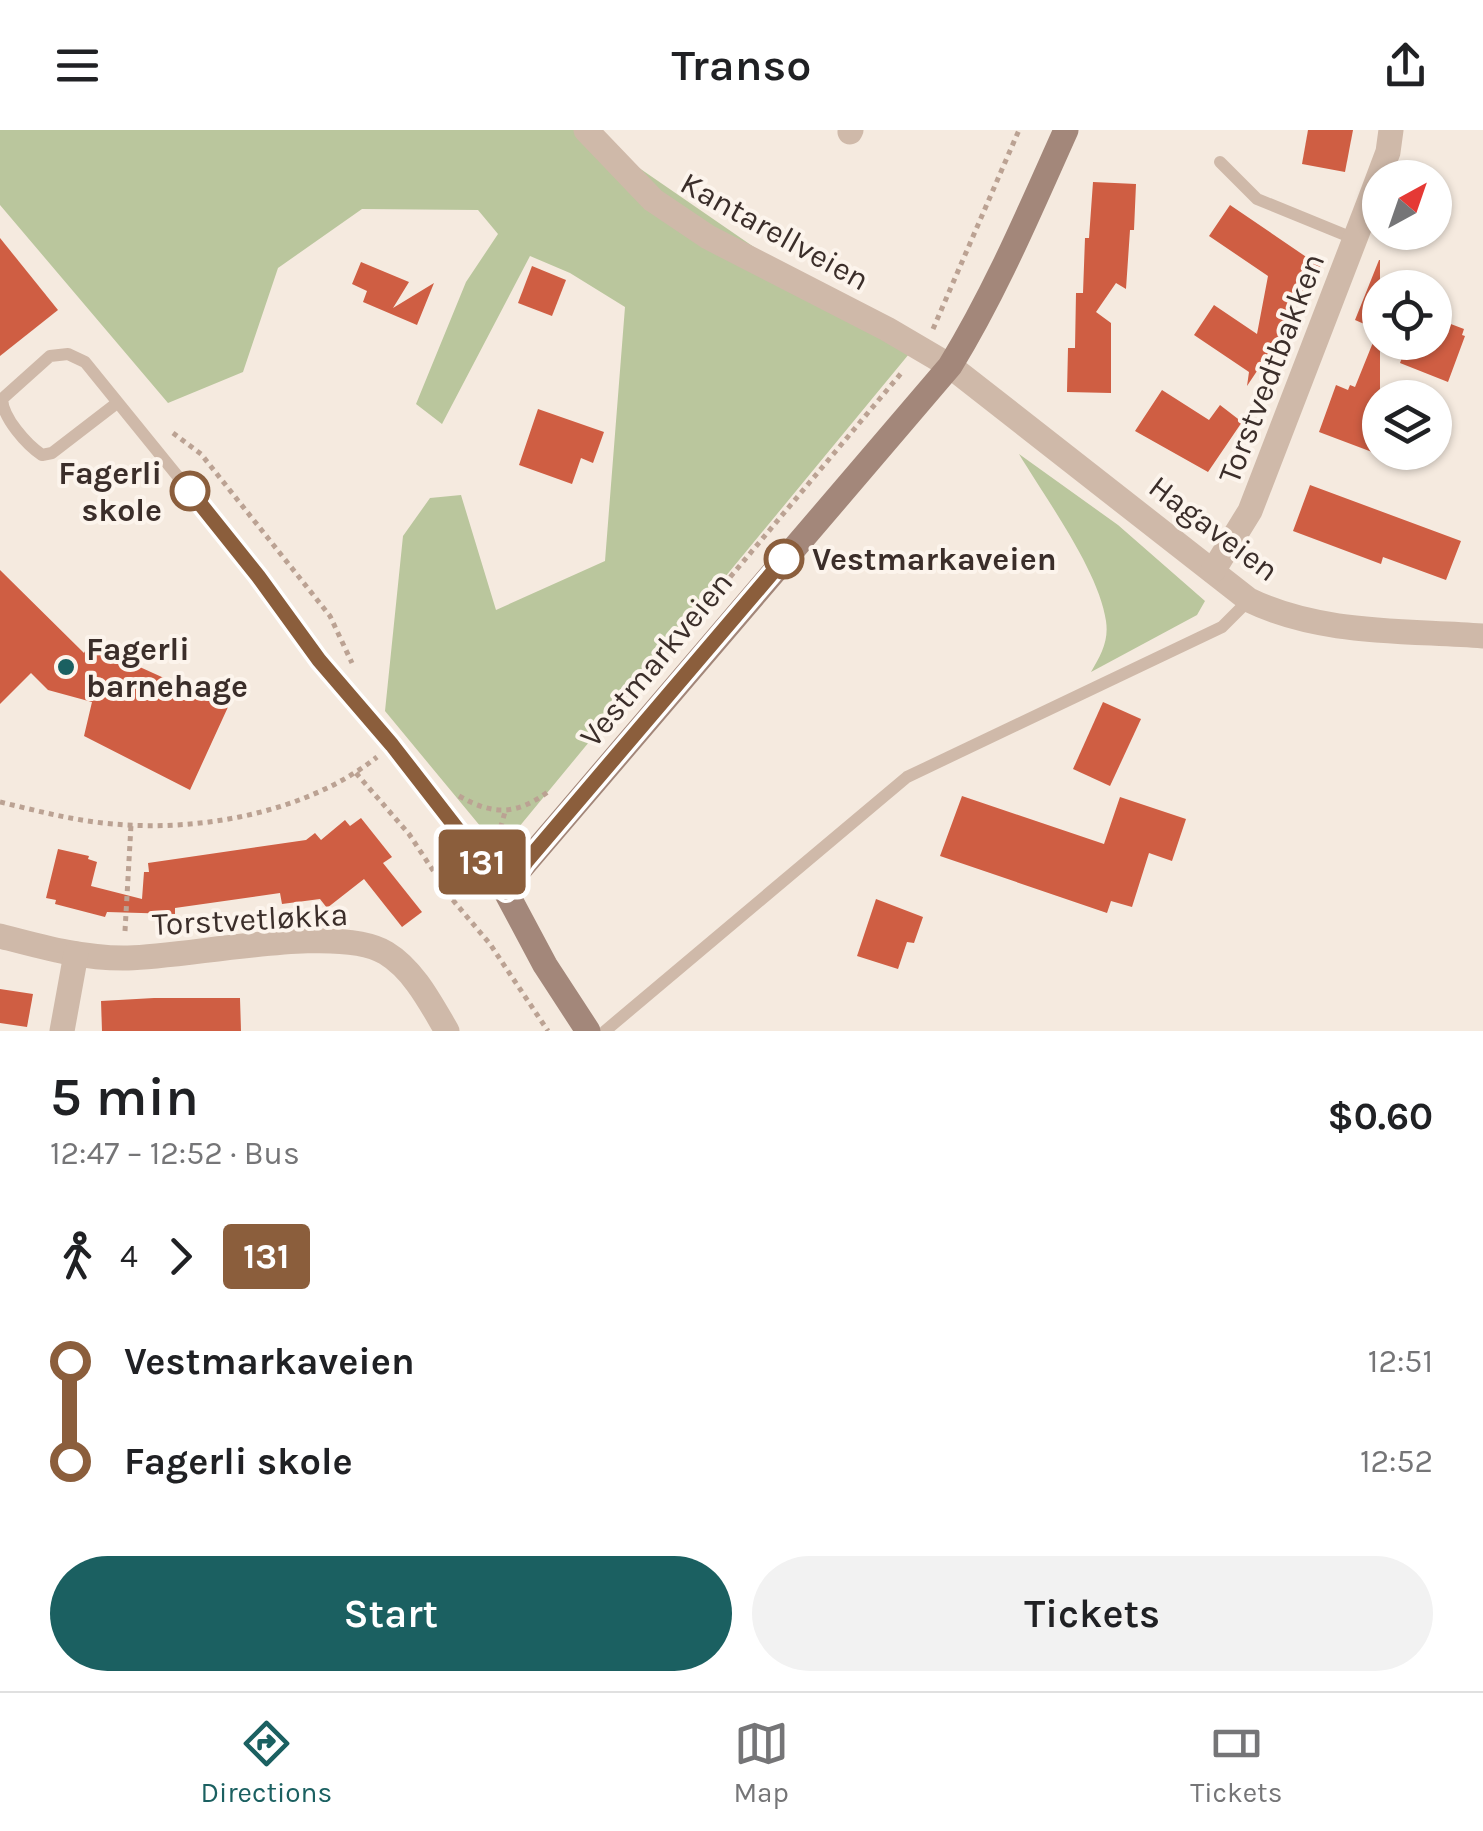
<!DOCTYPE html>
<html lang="en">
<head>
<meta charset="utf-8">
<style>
	body { margin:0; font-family:Karla,sans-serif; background:#f2f2f2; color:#202124; height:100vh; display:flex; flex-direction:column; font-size:38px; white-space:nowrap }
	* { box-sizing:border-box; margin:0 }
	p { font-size:32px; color:#757577 }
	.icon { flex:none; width:55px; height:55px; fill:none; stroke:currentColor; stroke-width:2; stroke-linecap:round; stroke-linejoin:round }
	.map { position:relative; height:901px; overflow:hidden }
	.details { display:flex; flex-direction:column; background:#fff; flex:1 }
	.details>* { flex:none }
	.badge { padding:0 20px; border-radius:8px; font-size:35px; line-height:65px }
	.needle { width:65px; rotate:40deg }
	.fabs { position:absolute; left:1362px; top:30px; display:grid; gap:20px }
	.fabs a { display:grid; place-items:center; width:90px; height:90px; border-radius:50%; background:#fff; box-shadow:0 2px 8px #0004; font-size:50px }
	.map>.badge { position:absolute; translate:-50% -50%; box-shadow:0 0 0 5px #fff }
	.legs { display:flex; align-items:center; gap:15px; height:110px; padding:0 50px; font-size:32px }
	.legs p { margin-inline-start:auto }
	.summary { display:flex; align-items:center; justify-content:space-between; height:170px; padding:0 50px }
	h1 { font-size:55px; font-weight:600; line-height:75px }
	.cta { display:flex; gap:20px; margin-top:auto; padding:20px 50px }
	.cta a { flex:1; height:115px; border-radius:60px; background:#1b6061; color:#fff; font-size:40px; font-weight:600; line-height:115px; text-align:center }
	.cta a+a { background:#f2f2f2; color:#202124 }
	ul { padding:0 50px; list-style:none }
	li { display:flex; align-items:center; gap:35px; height:100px; font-size:38px }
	li i { display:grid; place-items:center; width:15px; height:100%; margin:0 12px; background:currentColor }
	li i::after { content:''; width:25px; height:25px; margin:-12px; border:8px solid; border-radius:50%; background:#fff }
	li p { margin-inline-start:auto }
	li:first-child i { background:linear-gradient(#0000 50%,currentColor 0) }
	li:last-child i { background:linear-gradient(currentColor 50%,#0000 0) }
	header { display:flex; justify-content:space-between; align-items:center; height:130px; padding:0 50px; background:#fff; font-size:45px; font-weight:600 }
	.dock { display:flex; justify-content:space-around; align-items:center; height:140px; border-top:2px solid #e0e0e0; background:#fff; font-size:28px; color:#757577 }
	.dock a { display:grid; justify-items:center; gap:5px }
	.dock .selected { color:#1b6061 }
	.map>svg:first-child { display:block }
	.green { fill:#bac69d }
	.building { fill:#cf5e43 }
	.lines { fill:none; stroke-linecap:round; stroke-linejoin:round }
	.path { stroke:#bba293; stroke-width:5; stroke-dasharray:5 5; stroke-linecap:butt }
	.lane { stroke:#cfb9a9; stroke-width:12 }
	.street { stroke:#cfb9a9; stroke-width:25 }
	.secondary { stroke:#a3877a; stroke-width:25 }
	.line-1-casing { stroke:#fff; stroke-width:22 }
	.line-1 { stroke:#8b5e3c; stroke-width:15 }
	.stop-1-dot { fill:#fff; stroke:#8b5e3c; stroke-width:5 }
	.poi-dot { fill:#1b6061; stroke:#fcf4ec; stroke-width:4 }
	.labels { text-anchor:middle; stroke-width:8; stroke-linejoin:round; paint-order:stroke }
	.street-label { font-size:32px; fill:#3b2e2a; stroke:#fcf4ec }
	.stop-label { font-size:32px; font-weight:bold; fill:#3b2e2a; stroke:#fcf4ec; text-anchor:end }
	.poi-label { font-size:32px; font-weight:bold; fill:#3b2e2a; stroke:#fcf4ec; text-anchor:start }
</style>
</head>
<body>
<header><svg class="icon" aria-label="menu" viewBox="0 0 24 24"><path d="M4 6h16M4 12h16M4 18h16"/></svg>Transo<svg class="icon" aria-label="share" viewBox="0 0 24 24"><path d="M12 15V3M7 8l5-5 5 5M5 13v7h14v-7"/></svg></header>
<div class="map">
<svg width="1483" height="901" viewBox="0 0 1483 901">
	<rect width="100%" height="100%" fill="#f5eadf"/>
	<!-- green -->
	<g class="green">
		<path d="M0 0H584L909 224 500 720 385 581 403 406 430 368 461 365 496 480 605 431 625 177 570 143 530 126 442 294 416 274 466 152 498 104 478 80 362 79 278 138 243 242 168 273 0 75Z"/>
		<path d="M1019 324 1118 395 1205 471 1197 485 1091 542C1101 525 1109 511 1106 491 1099 441 1046 369 1019 324Z"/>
	</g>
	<!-- building -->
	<g class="building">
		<path d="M1308 0H1353L1345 42 1302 34Z"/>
		<path d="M1093 52 1136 54 1134 100H1130L1126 159 1116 153 1096 182 1111 193V263L1067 262 1068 218H1075L1076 163H1083L1085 108H1089Z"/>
		<path d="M1230 75 1321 137 1294 175 1291 190 1247 256 1249 242 1194 205 1214 175 1257 204 1268 146 1209 106Z"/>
		<path d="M0 108 58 180 0 226Z"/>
		<path d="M1379 130H1380V325L1319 302 1336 255 1348 260 1350 255 1355 257 1378 200 1355 190Z"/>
		<path d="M361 132 409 152 393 178 434 153 417 195 363 172 367 161 352 154Z"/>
		<path d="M532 136 566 150 552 186 518 173Z"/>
		<path d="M1435 188 1464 199 1462 205 1465 206 1448 252 1400 233 1408 212H1435Z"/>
		<path d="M1162 260 1209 290 1220 275 1242 292 1208 342 1135 301Z"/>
		<path d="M538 279 604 302 593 333 581 328 572 354 519 335Z"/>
		<path d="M1310 355 1461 411 1446 450 1383 427 1381 434 1293 401Z"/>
		<path d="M0 440 84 523 89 514 228 577 190 660 84 606 92 572 48 560 31 543 0 574Z"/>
		<path d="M1103 572 1141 589 1110 656 1073 639Z"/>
		<path d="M962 666 1104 714 1120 667 1186 689 1172 731 1149 723 1132 777 1111 771 1107 783 940 726Z"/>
		<path d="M361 688 392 727 383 733 422 782 402 797 364 749 327 778 320 769 282 774 280 763 175 778V784L107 782 105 787 55 774 56 770 46 768 58 719 89 726 88 729 97 732 91 756 142 769 144 742H149L148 733 306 710 315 703 321 710 345 690 350 696Z"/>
		<path d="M876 769 923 787 914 813 907 812 898 839 857 826Z"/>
		<path d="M0 859 33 864 27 897 0 893Z"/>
		<path d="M154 868H240L241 901H102L101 871Z"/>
	</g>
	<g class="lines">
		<!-- path -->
		<g class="path">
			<path d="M933 199 1019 0"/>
			<path d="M173 303 201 324 330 486 352 533"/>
			<path d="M711 470 903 241"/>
			<path d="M356 643 409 704 452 769 490 814 548 901"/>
			<path d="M459 666C494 686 517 685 549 661"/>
			<path d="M0 672C38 681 75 691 114 694 201 702 308 682 377 627"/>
			<path d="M495 717 505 682"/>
			<path d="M452 769 475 754"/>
			<path d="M125 801 131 695"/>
		</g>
		<!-- lane -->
		<g class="lane">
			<path d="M1220 32 1257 69 1355 109"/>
			<path d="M117 273 52 323 42 325C26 314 3 288 2 269L50 226 68 224 85 232 244 428 319 530 391 615 506 762"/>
			<path d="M605 901 907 647 1222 497 1249 470"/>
		</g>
		<!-- street -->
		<g class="street">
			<path d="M586 0 653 70 708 107 887 199 950 236 1249 470C1321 505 1404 500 1483 506"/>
			<path d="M850 2 851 0"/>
			<path d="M1213 441 1250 381 1368 75 1388 22 1391 0"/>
			<path d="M0 806C42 817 84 829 128 828 191 827 338 793 386 823 414 840 431 874 447 901"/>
			<path d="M62 901 76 824"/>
		</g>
		<!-- secondary -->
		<path class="secondary" d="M588 901 545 835 506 762 511 750 950 236C996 161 1030 80 1066 0"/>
	</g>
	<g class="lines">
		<defs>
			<path id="line-1" d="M190 361 258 446 319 530 392 615 506 762 526 732 784 429"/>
		</defs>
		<!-- line-1 casing -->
		<use href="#line-1" class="line-1-casing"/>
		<!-- line-1 -->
		<use href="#line-1" class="line-1"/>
	</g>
	<!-- markers -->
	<g class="stop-1-dot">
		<circle cx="190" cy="361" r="18"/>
		<circle cx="784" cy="429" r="18"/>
	</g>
	<circle class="poi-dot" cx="66" cy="537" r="10"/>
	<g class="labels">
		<!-- street labels -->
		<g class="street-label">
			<text transform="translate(775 101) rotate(29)" y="11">Kantarellveien</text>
			<text transform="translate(1271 238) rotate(-69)" y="11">Torstvedtbakken</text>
			<text transform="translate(1214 398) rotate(37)" y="11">Hagaveien</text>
			<text transform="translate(656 529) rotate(-50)" y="11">Vestmarkveien</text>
			<text transform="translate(250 789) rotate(-3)" y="11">Torstvetløkka</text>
		</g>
		<!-- stop labels -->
		<g class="stop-label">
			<text x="162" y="354">Fagerli<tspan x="162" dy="37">skole</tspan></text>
			<text x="812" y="440" text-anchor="start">Vestmarkaveien</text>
		</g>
		<!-- poi labels -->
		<g class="poi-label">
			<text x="86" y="530">Fagerli<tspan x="86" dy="37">barnehage</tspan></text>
		</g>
	</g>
</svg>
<div class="fabs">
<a><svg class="needle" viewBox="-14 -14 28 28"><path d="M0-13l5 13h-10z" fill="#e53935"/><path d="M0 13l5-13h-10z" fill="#757577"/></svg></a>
<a><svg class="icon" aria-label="locate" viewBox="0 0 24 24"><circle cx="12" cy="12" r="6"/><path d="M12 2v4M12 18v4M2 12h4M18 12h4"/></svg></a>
<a><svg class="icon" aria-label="layers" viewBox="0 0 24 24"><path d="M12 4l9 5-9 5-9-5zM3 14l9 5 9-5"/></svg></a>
</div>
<b class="badge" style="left:482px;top:732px;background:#8b5e3c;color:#fff">131</b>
</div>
<section class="details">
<div class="summary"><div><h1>5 min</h1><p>12:47 – 12:52 · Bus</p></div><b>$0.60</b></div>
<div class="legs"><svg class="icon" aria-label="walk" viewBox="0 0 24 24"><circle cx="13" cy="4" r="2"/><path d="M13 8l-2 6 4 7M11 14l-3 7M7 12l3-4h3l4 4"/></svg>4<svg class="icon" aria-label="forward" viewBox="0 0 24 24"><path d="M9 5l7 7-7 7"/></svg><b class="badge" style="background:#8b5e3c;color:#fff">131</b></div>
<ul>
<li><i style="color:#8b5e3c"></i><b>Vestmarkaveien</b><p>12:51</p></li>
<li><i style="color:#8b5e3c"></i><b>Fagerli skole</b><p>12:52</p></li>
</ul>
<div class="cta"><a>Start</a><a>Tickets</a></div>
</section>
<nav class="dock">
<a class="selected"><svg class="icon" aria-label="directions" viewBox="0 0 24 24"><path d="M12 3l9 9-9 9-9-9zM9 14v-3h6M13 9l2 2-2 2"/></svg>Directions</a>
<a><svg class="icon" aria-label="map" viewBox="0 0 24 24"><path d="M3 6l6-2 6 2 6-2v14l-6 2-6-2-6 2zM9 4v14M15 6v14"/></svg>Map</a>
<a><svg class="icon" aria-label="tickets" viewBox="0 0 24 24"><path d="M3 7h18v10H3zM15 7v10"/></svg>Tickets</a>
</nav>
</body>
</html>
